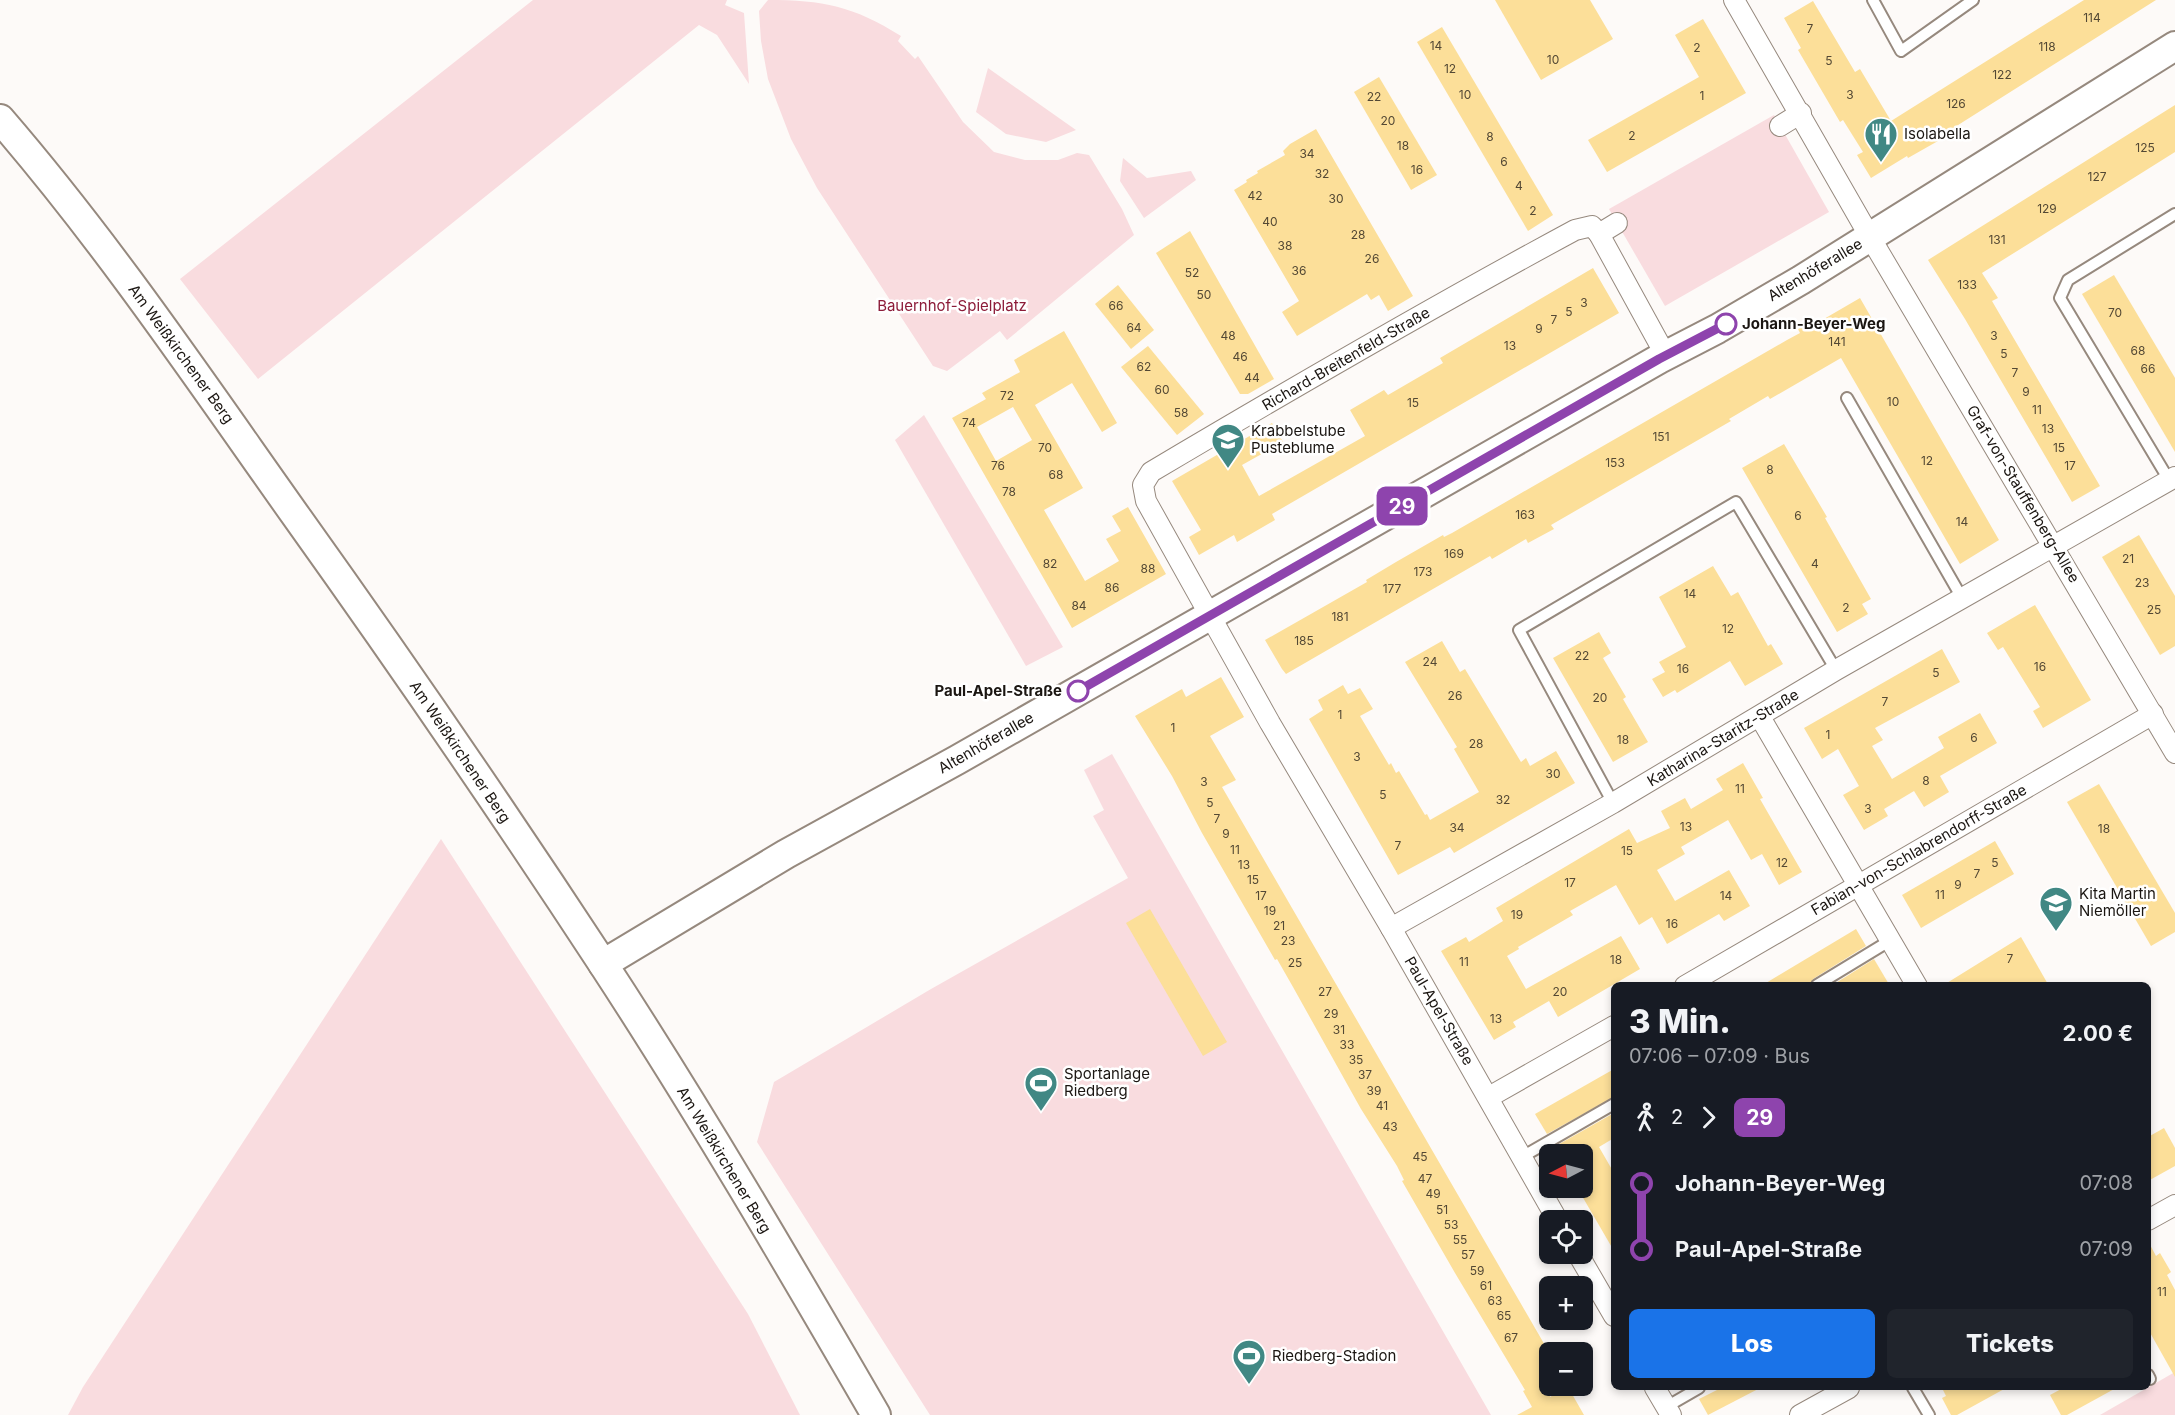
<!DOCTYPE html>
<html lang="de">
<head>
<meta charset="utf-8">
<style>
	body { margin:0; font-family:Inter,sans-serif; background:#20242c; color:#f1f3f6; height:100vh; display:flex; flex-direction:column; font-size:22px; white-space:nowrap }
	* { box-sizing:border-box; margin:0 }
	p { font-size:20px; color:#9ea1a6 }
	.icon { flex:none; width:33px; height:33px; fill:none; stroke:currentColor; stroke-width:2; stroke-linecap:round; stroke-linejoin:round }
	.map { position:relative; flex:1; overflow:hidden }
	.panel { position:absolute; left:1611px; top:982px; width:540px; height:408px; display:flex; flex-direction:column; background:#171b24; border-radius:9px; box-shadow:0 3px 9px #0003 }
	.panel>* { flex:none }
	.badge { padding:0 12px; border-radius:9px; font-size:21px; line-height:39px }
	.needle { width:39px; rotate:264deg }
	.controls { position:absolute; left:1539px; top:1144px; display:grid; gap:12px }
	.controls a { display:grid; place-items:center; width:54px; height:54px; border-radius:9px; background:#171b24; box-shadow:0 3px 9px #0003; font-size:30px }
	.map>.badge { position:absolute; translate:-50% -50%; box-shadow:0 0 0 3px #fff }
	.legs { display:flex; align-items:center; gap:9px; height:66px; padding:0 18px; font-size:20px }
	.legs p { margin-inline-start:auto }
	.summary { display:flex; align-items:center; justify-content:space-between; height:102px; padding:0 18px }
	h1 { font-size:33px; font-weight:800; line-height:45px }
	.action { display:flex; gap:12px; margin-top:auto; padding:12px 18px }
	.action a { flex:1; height:69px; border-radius:9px; background:#1a73e8; color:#fff; font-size:24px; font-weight:800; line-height:69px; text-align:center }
	.action a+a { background:#20242c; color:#f1f3f6 }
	ul { padding:0 18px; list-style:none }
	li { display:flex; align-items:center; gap:21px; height:66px; font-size:22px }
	li i { display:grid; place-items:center; width:9px; height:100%; margin:0 8px; background:currentColor }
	li i::after { content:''; width:15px; height:15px; margin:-8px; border:4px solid; border-radius:50%; background:#171b24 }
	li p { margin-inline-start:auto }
	li:first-child i { background:linear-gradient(#0000 50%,currentColor 0) }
	li:last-child i { background:linear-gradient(currentColor 50%,#0000 0) }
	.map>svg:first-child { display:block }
	.green { fill:#f9dcdf }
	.building { fill:#fcdf99; fill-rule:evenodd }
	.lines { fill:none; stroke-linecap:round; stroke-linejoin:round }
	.lane-casing { stroke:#96897e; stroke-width:14 }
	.street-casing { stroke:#96897e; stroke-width:22 }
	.secondary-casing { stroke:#96897e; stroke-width:32 }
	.lane { stroke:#fff; stroke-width:10 }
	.street { stroke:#fff; stroke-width:20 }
	.secondary { stroke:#fff; stroke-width:28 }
	.line-1-casing { stroke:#fff; stroke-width:14 }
	.line-1 { stroke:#8e44ad; stroke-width:9 }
	.stop-1-dot { fill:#fff; stroke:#8e44ad; stroke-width:3 }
	.labels { text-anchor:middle; stroke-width:5; stroke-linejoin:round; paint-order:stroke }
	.number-label { font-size:12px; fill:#534834 }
	.poi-label { font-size:15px; fill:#1b1612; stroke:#fff; text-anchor:start }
	.street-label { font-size:15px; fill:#1b1612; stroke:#fff }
	.park-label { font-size:15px; fill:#8c1c39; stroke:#fff }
	.stop-label { font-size:15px; font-weight:bold; fill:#1b1612; stroke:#fff; text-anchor:start }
</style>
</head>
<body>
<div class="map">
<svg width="2175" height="1415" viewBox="0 0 2175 1415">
	<rect width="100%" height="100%" fill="#fdfaf8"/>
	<!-- green -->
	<g class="green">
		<path d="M533 0H727L725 5 744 13 749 84 717 35 699 25 258 379 180 279Z"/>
		<path d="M768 0C823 0 853 6 901 36L898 41 915 59 918 56 963 122 994 152 1025 160H1058L1077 153 1089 155 1122 209 1134 235 1007 340 1000 331 947 371 933 366 817 188 791 139 768 79 761 41 759 11Z"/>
		<path d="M988 68 1076 130 1046 142 1006 134 976 112Z"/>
		<path d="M1774 115 1829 212 1665 306 1609 209Z"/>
		<path d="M1123 158 1147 178 1191 171 1196 180 1144 218 1120 181Z"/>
		<path d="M924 415 1063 647 1026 666 895 440Z"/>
		<path d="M1112 754 1491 1415H930L757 1142 774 1082 931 989 1128 878 1093 816 1104 810 1084 770Z"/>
		<path d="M441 839 748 1314 800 1415H68L83 1387Z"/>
		<path d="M2175 1372V1415H2100Z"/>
	</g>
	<!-- building -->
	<g class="building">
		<path d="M1495 0H1590L1613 39 1541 80Z"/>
		<path d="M2084 0H2156L1936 139 1938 141 1908 158 1907 156 1871 178 1857 155 1863 152 1843 120 1840 122 1798 50 1801 48 1784 18 1813 1 1855 72 1860 69 1891 121Z"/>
		<path d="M1703 19 1746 93 1607 172 1588 140 1699 77 1675 35Z"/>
		<path d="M1442 27 1553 215 1528 231 1417 42Z"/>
		<path d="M1379 77 1437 175 1411 190 1354 92Z"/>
		<path d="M2175 105V152L1982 273 1998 298 1992 301 2100 486 2072 502 1965 319 1928 260Z"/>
		<path d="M1316 129 1413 296 1388 311 1379 295 1371 300 1367 294 1297 336 1282 312 1299 301 1234 190 1247 182 1246 180 1258 173 1257 171 1285 155 1283 151 1290 144Z"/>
		<path d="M1190 231 1274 379 1248 394H1240L1156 253Z"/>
		<path d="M1593 268 1619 313 1272 514 1275 520 1237 542 1234 535 1199 555 1189 537 1201 530 1172 481 1272 423 1283 442 1242 465 1259 496 1365 436 1350 410 1384 390 1388 395 1443 363 1440 358Z"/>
		<path d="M2114 275 2175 378V452L2082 294Z"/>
		<path d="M1118 285 1154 330 1131 349 1095 304Z"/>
		<path d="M1860 298 1999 540 1960 564 1841 358 1770 399 1768 396 1729 419 1731 421 1551 525 1554 529 1528 543 1526 539 1492 559 1490 556 1286 674 1282 669 1265 640 1367 582 1366 580 1396 562 1443 535 1444 537 1452 533 1787 340 1800 333 1798 329 1815 320 1817 323Z"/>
		<path d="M1064 331 1117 423 1102 432 1072 383 1035 405 1083 488 1044 510 1085 581 1119 561 1106 539 1121 531 1112 516 1128 507 1166 574 1072 628 952 418 986 399 982 393 1020 372 1014 360ZM1013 407 1032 440 996 461 977 427Z"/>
		<path d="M1148 346 1204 414 1177 435 1121 367Z"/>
		<path d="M1784 444 1827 517 1825 518 1871 599 1862 604 1868 614 1837 632 1742 468Z"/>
		<path d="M2139 535 2175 596V646L2160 655 2102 557Z"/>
		<path d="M1713 566 1731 596 1738 592 1768 646 1771 644 1783 664 1745 686 1730 661 1677 693 1675 690 1663 697 1652 679 1665 672 1659 662 1686 647 1659 597Z"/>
		<path d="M2035 605 2091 700 2043 728 2033 711 2040 707 2003 647 1998 650 1987 633Z"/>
		<path d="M1599 632 1611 653 1603 658 1626 697 1623 699 1648 742 1613 762 1553 658Z"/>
		<path d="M1442 641 1460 672 1465 669 1521 762 1526 758 1530 766 1556 751 1575 783 1454 853 1450 847 1398 875 1309 719 1323 710 1318 700 1343 685 1348 694 1360 688 1373 709 1360 716 1389 765 1391 763 1396 773 1399 771 1425 815 1427 814 1430 820 1479 792 1454 749 1457 747 1405 662Z"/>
		<path d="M1942 649 1960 682 1875 728 1883 740 1872 746 1892 779 1944 748 1938 737 1980 713 1997 743 1940 776 1949 792 1924 807 1914 791 1884 809 1888 816 1864 830 1843 795 1859 786 1838 749 1822 759 1804 728Z"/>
		<path d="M1221 677 1244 717 1210 736 1236 780 1222 787 1550 1354V1397L1568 1387 1584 1415H1517L1532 1407 1523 1391 1525 1390 1455 1273 1402 1181 1404 1180 1397 1166 1361 1109 1293 987 1277 959 1275 960 1202 833 1172 776 1135 716 1182 689 1186 697Z"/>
		<path d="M1743 763 1763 798 1760 799 1802 872 1779 885 1762 854 1751 860 1728 820 1681 847 1685 854 1657 870 1675 901 1729 870 1750 906 1724 921 1719 914 1667 944 1652 917 1639 925 1616 885 1570 911 1573 915 1518 947 1519 949 1507 956 1526 989 1621 936 1640 969 1558 1017 1549 1001 1513 1022 1516 1027 1494 1040 1441 951 1466 937 1469 942 1503 921 1496 908 1629 829 1637 843 1670 828 1661 811 1685 798 1691 809 1723 790 1716 779Z"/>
		<path d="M2099 784 2175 913V932L2151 946 2067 802Z"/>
		<path d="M1995 841 2014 874 1921 928 1902 895Z"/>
		<path d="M1150 909 1227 1042 1203 1056 1126 923Z"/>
		<path d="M1856 929 1866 946 1813 979 1810 986H1761Z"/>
		<path d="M2021 937 2049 986H1942Z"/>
		<path d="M1874 959 1890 986H1831Z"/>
		<path d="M1614 1069V1097L1547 1134 1535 1114Z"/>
		<path d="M1614 1113V1138L1599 1147 1614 1173V1251L1582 1196V1155H1559L1554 1147Z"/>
		<path d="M2164 1128 2175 1148V1166L2148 1181V1137Z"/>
		<path d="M2148 1241 2156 1256 2160 1253 2171 1272 2167 1275 2175 1290V1377L2148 1329Z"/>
		<path d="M1721 1388H1760L1708 1415 1699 1399Z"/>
		<path d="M1942 1388H2006L1957 1415H1951L1942 1398 1946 1396Z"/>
		<path d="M2063 1388H2116L2067 1415H2061L2050 1395Z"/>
	</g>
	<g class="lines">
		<defs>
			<g id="lane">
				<path d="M1873 0 1901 51 1973 0"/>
				<path d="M1847 398 1962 598"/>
				<path d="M2169 480 2060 298 2068 280 2175 214"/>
				<path d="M1613 803 1519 630 1736 502 1836 670"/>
				<path d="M1817 985 1891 940"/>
				<path d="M1522 1157 1614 1104"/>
				<path d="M2148 1375 2150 1379"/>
				<path d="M1913 1388 1929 1415"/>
				<path d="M1666 1407 1699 1388"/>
			</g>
			<g id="street">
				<path d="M1734 0 1870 237 2175 753"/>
				<path d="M1780 126 1801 113"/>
				<path d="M1599 234 1617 223"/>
				<path d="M1760 717 1917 986"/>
				<path d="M1391 928 1613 803 1836 670 2175 477"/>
				<path d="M1685 986 2153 714"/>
				<path d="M1489 1097 1614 1026"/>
				<path d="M2148 1220 2175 1205"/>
				<path d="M1558 1221 1391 928 1270 723 1146 501 1143 485 1151 472C1291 389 1432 307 1575 230L1592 226 1599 234 1666 356"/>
				<path d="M1578 1254 1614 1316"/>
				<path d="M1655 1388 1671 1415"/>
				<path d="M1800 1415 1849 1388"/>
			</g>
			<g id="secondary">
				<path d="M0 119C108 244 201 382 296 516 401 663 504 813 603 964 699 1111 788 1263 876 1415"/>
				<path d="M603 964 786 854 957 760 1659 359 1717 329 1801 280 2175 46"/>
			</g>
		</defs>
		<!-- lane casing -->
		<use href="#lane" class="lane-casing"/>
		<!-- street casing -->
		<use href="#street" class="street-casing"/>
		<!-- secondary casing -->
		<use href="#secondary" class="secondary-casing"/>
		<!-- lane -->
		<use href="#lane" class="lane"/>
		<!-- street -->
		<use href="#street" class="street"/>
		<!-- secondary -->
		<use href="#secondary" class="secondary"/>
	</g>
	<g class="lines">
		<defs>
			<path id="line-1" d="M1078 691 1659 359 1726 324"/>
		</defs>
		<!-- line-1 casing -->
		<use href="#line-1" class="line-1-casing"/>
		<!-- line-1 -->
		<use href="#line-1" class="line-1"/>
	</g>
	<!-- icons -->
	<defs>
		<symbol id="restaurant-pin" viewBox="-11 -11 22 30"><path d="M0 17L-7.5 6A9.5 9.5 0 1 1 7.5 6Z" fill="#418884" stroke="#fff"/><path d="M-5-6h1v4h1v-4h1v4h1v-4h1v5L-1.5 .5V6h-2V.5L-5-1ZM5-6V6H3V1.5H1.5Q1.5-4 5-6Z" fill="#fff"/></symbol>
		<symbol id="school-pin" viewBox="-11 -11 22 30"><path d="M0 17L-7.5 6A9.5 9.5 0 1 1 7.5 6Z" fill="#418884" stroke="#fff"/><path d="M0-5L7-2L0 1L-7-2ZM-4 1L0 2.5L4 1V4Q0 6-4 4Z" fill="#fff"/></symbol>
		<symbol id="stadium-pin" viewBox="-11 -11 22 30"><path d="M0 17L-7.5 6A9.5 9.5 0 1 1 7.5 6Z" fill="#418884" stroke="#fff"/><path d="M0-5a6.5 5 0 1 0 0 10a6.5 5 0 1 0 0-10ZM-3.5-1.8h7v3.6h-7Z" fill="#fff"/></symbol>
	</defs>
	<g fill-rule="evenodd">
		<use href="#restaurant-pin" x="1862" y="115" width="38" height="52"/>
		<use href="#school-pin" x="1209" y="421" width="38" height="52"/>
		<use href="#school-pin" x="2037" y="884" width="38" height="52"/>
		<use href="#stadium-pin" x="1022" y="1064" width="38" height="52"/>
		<use href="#stadium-pin" x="1230" y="1337" width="38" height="52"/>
	</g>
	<!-- markers -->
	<g class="stop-1-dot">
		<circle cx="1726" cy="324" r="10"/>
		<circle cx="1078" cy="691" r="10"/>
	</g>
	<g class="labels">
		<!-- number labels -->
		<g class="number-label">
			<text x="2092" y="22">114</text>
			<text x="1810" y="33">7</text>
			<text x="1436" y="50">14</text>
			<text x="2047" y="51">118</text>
			<text x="1697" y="52">2</text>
			<text x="1553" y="64">10</text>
			<text x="1829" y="65">5</text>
			<text x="1450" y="73">12</text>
			<text x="2002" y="79">122</text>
			<text x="1465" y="99">10</text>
			<text x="1850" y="99">3</text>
			<text x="1702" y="100">1</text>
			<text x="1374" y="101">22</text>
			<text x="1956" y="108">126</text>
			<text x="1388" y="125">20</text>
			<text x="1632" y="140">2</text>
			<text x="1490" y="141">8</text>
			<text x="1403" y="150">18</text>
			<text x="2145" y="152">125</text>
			<text x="1307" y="158">34</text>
			<text x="1504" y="166">6</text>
			<text x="1417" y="174">16</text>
			<text x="1322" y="178">32</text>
			<text x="2097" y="181">127</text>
			<text x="1519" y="190">4</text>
			<text x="1255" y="200">42</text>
			<text x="1336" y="203">30</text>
			<text x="2047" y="213">129</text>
			<text x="1533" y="215">2</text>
			<text x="1270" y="226">40</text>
			<text x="1358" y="239">28</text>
			<text x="1997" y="244">131</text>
			<text x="1285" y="250">38</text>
			<text x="1372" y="263">26</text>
			<text x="1299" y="275">36</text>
			<text x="1192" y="277">52</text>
			<text x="1967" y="289">133</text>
			<text x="1204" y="299">50</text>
			<text x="1584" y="307">3</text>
			<text x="1116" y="310">66</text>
			<text x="1569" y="316">5</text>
			<text x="2115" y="317">70</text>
			<text x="1554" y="324">7</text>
			<text x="1134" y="332">64</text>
			<text x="1539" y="333">9</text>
			<text x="1228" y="340">48</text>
			<text x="1994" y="340">3</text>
			<text x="1837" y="346">141</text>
			<text x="1510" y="350">13</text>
			<text x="2138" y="355">68</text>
			<text x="2004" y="358">5</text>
			<text x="1240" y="361">46</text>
			<text x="1144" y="371">62</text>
			<text x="2148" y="373">66</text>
			<text x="2015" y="377">7</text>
			<text x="1252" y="382">44</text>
			<text x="1162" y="394">60</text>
			<text x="2026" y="396">9</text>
			<text x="1007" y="400">72</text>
			<text x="1893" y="406">10</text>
			<text x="1413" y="407">15</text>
			<text x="2037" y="414">11</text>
			<text x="1181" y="417">58</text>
			<text x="969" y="427">74</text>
			<text x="2048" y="433">13</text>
			<text x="1661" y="441">151</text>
			<text x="1045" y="452">70</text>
			<text x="2059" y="452">15</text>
			<text x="1927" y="465">12</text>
			<text x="1615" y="467">153</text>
			<text x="998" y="470">76</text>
			<text x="2070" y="470">17</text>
			<text x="1770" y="474">8</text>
			<text x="1056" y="479">68</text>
			<text x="1009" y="496">78</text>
			<text x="1525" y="519">163</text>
			<text x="1798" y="520">6</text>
			<text x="1962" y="526">14</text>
			<text x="1454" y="558">169</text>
			<text x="2128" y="563">21</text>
			<text x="1050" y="568">82</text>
			<text x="1815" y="568">4</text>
			<text x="1148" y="573">88</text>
			<text x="1423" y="576">173</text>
			<text x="2142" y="587">23</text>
			<text x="1112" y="592">86</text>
			<text x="1392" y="593">177</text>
			<text x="1690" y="598">14</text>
			<text x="1079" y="610">84</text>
			<text x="1846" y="612">2</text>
			<text x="2154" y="614">25</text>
			<text x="1340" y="621">181</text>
			<text x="1728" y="633">12</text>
			<text x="1304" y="645">185</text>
			<text x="1582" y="660">22</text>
			<text x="1430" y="666">24</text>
			<text x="2040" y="671">16</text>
			<text x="1683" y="673">16</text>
			<text x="1936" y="677">5</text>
			<text x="1455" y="700">26</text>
			<text x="1600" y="702">20</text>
			<text x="1885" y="706">7</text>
			<text x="1340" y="719">1</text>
			<text x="1173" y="732">1</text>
			<text x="1828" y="739">1</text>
			<text x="1974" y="742">6</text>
			<text x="1623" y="744">18</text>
			<text x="1476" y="748">28</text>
			<text x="1357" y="761">3</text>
			<text x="1553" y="778">30</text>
			<text x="1926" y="785">8</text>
			<text x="1204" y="786">3</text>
			<text x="1740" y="793">11</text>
			<text x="1383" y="799">5</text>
			<text x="1503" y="804">32</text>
			<text x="1210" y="807">5</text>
			<text x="1868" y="813">3</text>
			<text x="1217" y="823">7</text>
			<text x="1686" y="831">13</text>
			<text x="1457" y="832">34</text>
			<text x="2104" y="833">18</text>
			<text x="1226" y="838">9</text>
			<text x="1398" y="850">7</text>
			<text x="1235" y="854">11</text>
			<text x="1627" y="855">15</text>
			<text x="1782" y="867">12</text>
			<text x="1995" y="867">5</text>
			<text x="1244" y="869">13</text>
			<text x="1977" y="878">7</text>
			<text x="1253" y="884">15</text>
			<text x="1570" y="887">17</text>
			<text x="1958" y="889">9</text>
			<text x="1940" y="899">11</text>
			<text x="1261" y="900">17</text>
			<text x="1726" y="900">14</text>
			<text x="1270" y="915">19</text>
			<text x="1517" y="919">19</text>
			<text x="1672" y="928">16</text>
			<text x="1279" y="930">21</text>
			<text x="1288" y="945">23</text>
			<text x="2010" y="963">7</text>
			<text x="1616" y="964">18</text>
			<text x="1464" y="966">11</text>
			<text x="1295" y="967">25</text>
			<text x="1325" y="996">27</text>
			<text x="1560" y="996">20</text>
			<text x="1331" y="1018">29</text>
			<text x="1496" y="1023">13</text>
			<text x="1339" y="1034">31</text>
			<text x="1347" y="1049">33</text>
			<text x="1356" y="1064">35</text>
			<text x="1365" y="1079">37</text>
			<text x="1374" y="1095">39</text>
			<text x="1382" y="1110">41</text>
			<text x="1390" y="1131">43</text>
			<text x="1420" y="1161">45</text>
			<text x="1425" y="1183">47</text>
			<text x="1433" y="1198">49</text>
			<text x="1442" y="1214">51</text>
			<text x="1451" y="1229">53</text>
			<text x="1460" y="1244">55</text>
			<text x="1468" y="1259">57</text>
			<text x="1477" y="1275">59</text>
			<text x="1486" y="1290">61</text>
			<text x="2162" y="1296">11</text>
			<text x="1495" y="1305">63</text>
			<text x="1504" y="1320">65</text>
			<text x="1511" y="1342">67</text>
		</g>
		<!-- poi labels -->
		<g class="poi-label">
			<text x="1904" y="139">Isolabella</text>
			<text x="1251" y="436">Krabbelstube<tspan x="1251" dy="17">Pusteblume</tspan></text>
			<text x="2079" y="899">Kita Martin<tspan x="2079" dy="17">Niemöller</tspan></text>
			<text x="1064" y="1079">Sportanlage<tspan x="1064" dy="17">Riedberg</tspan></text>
			<text x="1272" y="1361">Riedberg-Stadion</text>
		</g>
		<!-- street labels -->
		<g class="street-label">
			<text transform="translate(1815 270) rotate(-31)" y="5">Altenhöferallee</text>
			<text transform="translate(181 354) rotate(54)" y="5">Am Weißkirchener Berg</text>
			<text transform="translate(1346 359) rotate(-30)" y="5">Richard-Breitenfeld-Straße</text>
			<text transform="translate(2023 494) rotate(59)" y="5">Graf-von-Stauffenberg-Allee</text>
			<text transform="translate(1723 738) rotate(-31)" y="5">Katharina-Staritz-Straße</text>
			<text transform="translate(986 743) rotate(-30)" y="5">Altenhöferallee</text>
			<text transform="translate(460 752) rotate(56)" y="5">Am Weißkirchener Berg</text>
			<text transform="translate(1919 850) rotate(-30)" y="5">Fabian-von-Schlabrendorff-Straße</text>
			<text transform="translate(1439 1011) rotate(60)" y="5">Paul-Apel-Straße</text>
			<text transform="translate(724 1160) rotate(59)" y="5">Am Weißkirchener Berg</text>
		</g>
		<!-- park labels -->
		<g class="park-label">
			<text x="952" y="311">Bauernhof-Spielplatz</text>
		</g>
		<!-- stop labels -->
		<g class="stop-label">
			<text x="1742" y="329">Johann-Beyer-Weg</text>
			<text x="1062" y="696" text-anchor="end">Paul-Apel-Straße</text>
		</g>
	</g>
</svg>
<div class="controls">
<a><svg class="needle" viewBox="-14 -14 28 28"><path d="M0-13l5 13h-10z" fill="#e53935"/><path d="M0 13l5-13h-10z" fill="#9ea1a6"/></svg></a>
<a><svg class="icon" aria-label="locate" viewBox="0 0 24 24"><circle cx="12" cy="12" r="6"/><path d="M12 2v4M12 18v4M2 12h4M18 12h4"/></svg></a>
<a>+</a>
<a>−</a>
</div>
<b class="badge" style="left:1402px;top:506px;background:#8e44ad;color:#fff">29</b>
<section class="panel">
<div class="summary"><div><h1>3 Min.</h1><p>07:06 – 07:09 · Bus</p></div><b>2.00 €</b></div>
<div class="legs"><svg class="icon" aria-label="walk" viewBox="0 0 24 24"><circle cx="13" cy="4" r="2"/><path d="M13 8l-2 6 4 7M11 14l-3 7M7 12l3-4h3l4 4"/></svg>2<svg class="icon" aria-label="forward" viewBox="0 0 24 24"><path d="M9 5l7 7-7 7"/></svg><b class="badge" style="background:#8e44ad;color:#fff">29</b></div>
<ul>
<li><i style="color:#8e44ad"></i><b>Johann-Beyer-Weg</b><p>07:08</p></li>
<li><i style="color:#8e44ad"></i><b>Paul-Apel-Straße</b><p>07:09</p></li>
</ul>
<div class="action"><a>Los</a><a>Tickets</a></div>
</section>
</div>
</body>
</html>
